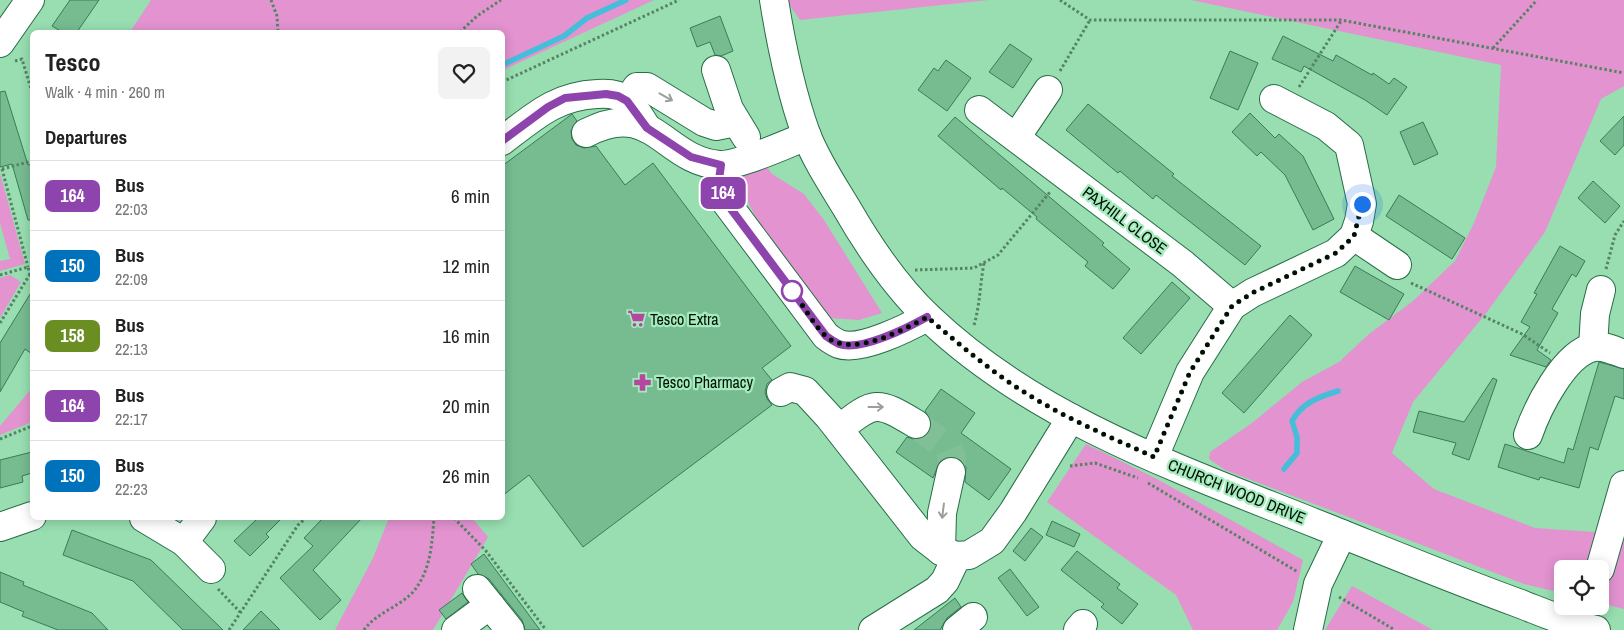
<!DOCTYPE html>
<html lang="en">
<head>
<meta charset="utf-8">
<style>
	body { margin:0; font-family:"Archivo Narrow",sans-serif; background:#f2f2f2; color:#222; height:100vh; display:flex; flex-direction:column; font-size:19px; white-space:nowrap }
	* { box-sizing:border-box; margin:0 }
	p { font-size:16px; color:#767676 }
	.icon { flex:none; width:28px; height:28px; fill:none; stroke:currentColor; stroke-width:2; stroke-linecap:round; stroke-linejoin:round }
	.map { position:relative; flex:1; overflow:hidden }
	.details { position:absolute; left:30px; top:30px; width:475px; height:490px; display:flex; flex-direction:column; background:#fff; border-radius:8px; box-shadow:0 2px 12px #0003 }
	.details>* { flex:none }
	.badge { padding:0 10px; border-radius:8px; font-size:18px; line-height:32px }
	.buttons { position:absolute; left:1554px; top:560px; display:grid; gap:10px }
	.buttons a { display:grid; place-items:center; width:55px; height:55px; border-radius:8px; background:#fff; box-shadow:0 2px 12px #0003; font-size:25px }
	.you { position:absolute; width:25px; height:25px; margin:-12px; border:4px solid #fff; border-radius:50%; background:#1a73e8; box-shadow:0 0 0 8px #1a73e833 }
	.map>.badge { position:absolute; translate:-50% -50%; box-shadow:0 0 0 2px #fff }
	h2 { padding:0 15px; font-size:19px; line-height:45px }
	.round { display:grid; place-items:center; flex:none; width:52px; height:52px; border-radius:8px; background:#f2f2f2 }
	.headline { display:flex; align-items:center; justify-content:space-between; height:85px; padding:0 15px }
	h1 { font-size:24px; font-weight:700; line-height:38px }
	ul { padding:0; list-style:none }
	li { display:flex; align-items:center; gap:15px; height:70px; padding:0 15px; border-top:1px solid #e0e0e0 }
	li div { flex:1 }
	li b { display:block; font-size:19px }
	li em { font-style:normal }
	li .badge { min-width:55px; font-weight:700; text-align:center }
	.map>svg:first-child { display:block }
	.green { fill:#e393d0 }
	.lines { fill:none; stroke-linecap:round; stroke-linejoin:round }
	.stream { stroke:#45bed9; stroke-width:5.5 }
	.building { fill:#77bc91; stroke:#387c55 }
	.minor-tunnel { stroke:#81bf97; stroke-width:28; stroke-dasharray:28 14; stroke-linecap:butt }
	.minor-casing { stroke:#276d46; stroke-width:30 }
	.path { stroke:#558364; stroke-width:3; stroke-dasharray:2.5 2.5; stroke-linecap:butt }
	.minor { stroke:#fff; stroke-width:28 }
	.oneway { stroke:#99a09b }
	.line-casing { stroke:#fff; stroke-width:11 }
	.line { stroke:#8e44ad; stroke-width:8 }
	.walk { stroke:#001104; stroke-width:5; stroke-dasharray:0 9 }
	.stop-dot { fill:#fff; stroke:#8e44ad; stroke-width:2.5 }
	.labels { text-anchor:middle; stroke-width:4.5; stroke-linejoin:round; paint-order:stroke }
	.street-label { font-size:16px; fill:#001104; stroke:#a5ebbe }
	.poi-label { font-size:16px; fill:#001104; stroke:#a5ebbe; text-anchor:start }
</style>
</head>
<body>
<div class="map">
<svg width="1624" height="630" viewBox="0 0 1624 630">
	<rect width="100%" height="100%" fill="#98deb1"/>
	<!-- green -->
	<g class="green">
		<path d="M151 0H654L503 70 502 32H130Z"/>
		<path d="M786 0H989L800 20Z"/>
		<path d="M1191 0H1624V86L1601 99 1545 232 1487 312 1413 402 1392 453 1434 489 1535 528 1624 534V609L1600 603V569H1562V593L1524 584 1225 470 1209 459 1210 452 1252 423 1302 382 1339 362 1369 334 1413 301 1455 261 1474 223 1496 167 1501 65Z"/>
		<path d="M763 161 772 174 804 194 824 220 882 313 859 320 828 318C797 275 749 221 736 171Z"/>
		<path d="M0 173 25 264 0 271V261L10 259 0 223Z"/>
		<path d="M10 275 21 282 0 318V278Z"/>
		<path d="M32 388V422L0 435V426Z"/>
		<path d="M1086 444 1155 478 1303 560 1293 602 1277 630H1193L1176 595 1047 502Z"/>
		<path d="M389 518H472L488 537 433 630H335L373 558Z"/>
		<path d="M1352 586 1433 630H1325Z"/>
	</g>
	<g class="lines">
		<!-- stream -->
		<g class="stream">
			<path d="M502 65 564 36 587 18 626 0"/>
			<path d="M1284 469 1297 453V437L1292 421C1302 403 1318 397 1338 391"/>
		</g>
	</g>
	<!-- building -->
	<g class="building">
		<path d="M70 0H99L77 32H62L52 26Z"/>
		<path d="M720 16 733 51 721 56 715 55 710 42 697 47 690 28Z"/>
		<path d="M1283 36 1333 61 1336 55 1372 75 1373 73 1389 84 1394 78 1407 87 1387 115 1365 100 1304 66 1301 72 1272 59Z"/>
		<path d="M1010 44 1032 59 1013 88 989 72Z"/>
		<path d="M1230 51 1258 63 1238 110 1210 98Z"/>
		<path d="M946 60 971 78 947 111 918 90 934 68 938 71Z"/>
		<path d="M5 91 28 165 32 164V220H28L12 164 0 167V92Z"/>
		<path d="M1088 104 1174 174 1172 176 1261 246 1245 265 1156 195 1153 199 1120 171 1118 173 1066 130Z"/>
		<path d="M1250 113 1275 138 1279 134 1303 156 1334 219 1313 230 1285 175 1261 152 1257 156 1232 132Z"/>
		<path d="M572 114 577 121 571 131 572 139 576 145 584 148 596 146 625 185 653 163 791 346 762 368 772 380 767 384 765 392 767 399 772 405 583 547 529 475 502 496V166Z"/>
		<path d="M1624 116V145L1615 155 1600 141Z"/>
		<path d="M955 117 1104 243 1102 245 1130 269 1113 289 1085 266 1088 262 1036 219 1037 217 1002 188 1001 190 938 136Z"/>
		<path d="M1423 122 1438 154 1414 165 1400 132Z"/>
		<path d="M1593 181 1620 206 1605 223 1578 198Z"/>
		<path d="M1399 195 1465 238 1452 259 1386 216Z"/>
		<path d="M1560 246 1585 261 1576 277 1572 274 1552 309 1558 313 1537 350 1551 360 1546 367 1510 355 1530 327 1521 322 1537 294 1534 293Z"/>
		<path d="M1355 266 1404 294 1389 320 1340 292Z"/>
		<path d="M1172 282 1190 298 1141 354 1123 338Z"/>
		<path d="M32 291V354L25 349 0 392V343Z"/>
		<path d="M1290 315 1312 335 1244 413 1222 393Z"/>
		<path d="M1599 362 1624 369V399L1615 396 1598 450 1590 447 1579 488 1540 477 1539 480 1498 467 1505 444 1564 463 1568 448 1573 450Z"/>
		<path d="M1493 378 1497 380 1469 460 1452 454 1456 443 1413 432 1419 411 1464 422Z"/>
		<path d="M941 389 975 413 961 433 1011 469 989 500 965 482 966 467 961 460 955 457H947L940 461 933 478 896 452 907 437 916 440 924 437 929 432 932 424 925 411Z"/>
		<path d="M32 452V473L22 476 23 482 0 488V460Z"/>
		<path d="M258 518H282L266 534 269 537 250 556 234 541Z"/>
		<path d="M323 518H362L313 570 341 600 320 620 280 578 313 546 304 538Z"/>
		<path d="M1052 521 1080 534 1074 547 1046 535Z"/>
		<path d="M1031 528 1043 537 1025 561 1013 551Z"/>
		<path d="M72 530 151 560 223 630H183L133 581 63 555Z"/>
		<path d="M1077 551 1120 584 1117 588 1138 604 1122 624 1101 607 1104 604 1061 570Z"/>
		<path d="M484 554 540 630H525L522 620 489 579 478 574 471 564Z"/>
		<path d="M1010 569 1039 607 1027 616 998 578Z"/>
		<path d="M0 572 24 582 23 585 92 613 108 630H58L22 616 24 612 0 602Z"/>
		<path d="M462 593 468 602 446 619 439 610Z"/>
		<path d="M955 598 961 607 947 618 940 630H914Z"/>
		<path d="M261 611 280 630H243Z"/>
	</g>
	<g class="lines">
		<!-- minor-tunnel -->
		<path class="minor-tunnel" d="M916 424 949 449 952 456 951 472"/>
		<defs>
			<g id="minor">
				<path d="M774 0C781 44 791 92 806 134 816 160 832 184 846 207 869 247 895 286 929 318 1037 421 1185 471 1322 526 1387 552 1452 579 1518 603 1544 613 1569 624 1596 630"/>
				<path d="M0 43 30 0"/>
				<path d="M716 70 729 109 746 137"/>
				<path d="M627 101 637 87H647L704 122 716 126 736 122"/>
				<path d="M979 110 1183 264 1232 306"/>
				<path d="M586 133C653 98 663 160 719 165 739 166 786 144 807 136"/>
				<path d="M1017 136 1048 90"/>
				<path d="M502 141C534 117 555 96 597 94 607 93 618 94 626 100 635 107 641 119 647 128"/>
				<path d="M721 165 719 180 725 201 826 336C830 339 834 342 839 344 860 352 909 327 927 317"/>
				<path d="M1354 236 1397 265"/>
				<path d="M1593 347 1595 314 1601 290"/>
				<path d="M781 392 790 387 805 391 829 417 923 537 941 551 957 556"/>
				<path d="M839 429C875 401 876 400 916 424"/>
				<path d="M1528 435C1537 409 1564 353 1594 347 1603 345 1615 351 1624 354"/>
				<path d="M1154 457 1190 372 1232 306 1252 293 1336 253 1354 236 1359 221 1362 204 1349 145 1326 126 1274 99"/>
				<path d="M144 518 184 542 211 569"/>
				<path d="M0 527 32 516"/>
				<path d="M184 542 202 518"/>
				<path d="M941 551 942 513 951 472"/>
				<path d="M1600 569 1624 485"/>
				<path d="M477 589 510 630"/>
				<path d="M456 630 490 605"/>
				<path d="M873 630 937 590 945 581 957 556 969 555 992 541 1013 512 1071 418"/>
				<path d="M957 630 973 617"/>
				<path d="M1078 630 1083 624"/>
				<path d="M1308 630 1318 584 1342 534"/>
			</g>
		</defs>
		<!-- minor casing -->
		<use href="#minor" class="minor-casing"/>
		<!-- path -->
		<g class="path">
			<path d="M271 0 277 16 278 32"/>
			<path d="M1060 0 1090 20H1341L1624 73"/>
			<path d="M460 32 477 16 501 0"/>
			<path d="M1493 48 1537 0"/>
			<path d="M15 61 22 59 32 92"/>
			<path d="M1060 71 1090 20"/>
			<path d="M502 82 679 0"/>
			<path d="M1299 87 1341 21"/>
			<path d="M2 169 28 267"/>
			<path d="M2 169 32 161"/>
			<path d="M1606 269 1615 235 1624 221"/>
			<path d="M915 270 974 268 998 255 1050 192"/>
			<path d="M0 275 28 267 30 274H32"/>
			<path d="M1411 283 1522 334 1550 353"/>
			<path d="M0 323 30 274"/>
			<path d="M974 325C980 305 980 284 984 263"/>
			<path d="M0 439 32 426"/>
			<path d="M1070 466 1095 463 1138 478"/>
			<path d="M1148 483 1298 572"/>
			<path d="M454 518 486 551 546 630"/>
			<path d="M218 589 240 612"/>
			<path d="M1339 597 1395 630"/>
			<path d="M229 630 298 525 306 518"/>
			<path d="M364 630C376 613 399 607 413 592 431 571 432 543 434 518"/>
		</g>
		<!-- minor -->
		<use href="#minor" class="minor"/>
	</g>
	<!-- one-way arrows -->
	<defs><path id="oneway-shaft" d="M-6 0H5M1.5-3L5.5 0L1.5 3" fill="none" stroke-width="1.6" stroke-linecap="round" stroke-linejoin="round" transform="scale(1.25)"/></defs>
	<g class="oneway">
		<use href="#oneway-shaft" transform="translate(666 97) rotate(29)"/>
		<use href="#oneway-shaft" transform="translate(876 407)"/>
		<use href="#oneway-shaft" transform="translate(943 511) rotate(97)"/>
	</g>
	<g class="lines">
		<defs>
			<path id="line" d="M502 141 548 107 565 98 606 94 618 96 627 101 647 128 691 157 721 165 719 180 725 201 826 336C830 339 835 342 839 344 860 352 909 327 927 317"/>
		</defs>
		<!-- line casing -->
		<use href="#line" class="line-casing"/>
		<!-- line -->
		<use href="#line" class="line"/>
		<!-- walk -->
		<path class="walk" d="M792 291C803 304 813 325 827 337 852 358 903 330 927 317 959 344 989 370 1024 392 1065 418 1110 437 1154 457L1190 372 1232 306 1252 293 1336 253 1354 236 1362 204"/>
	</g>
	<!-- icons -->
	<defs>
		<symbol id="supermarket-bare" viewBox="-9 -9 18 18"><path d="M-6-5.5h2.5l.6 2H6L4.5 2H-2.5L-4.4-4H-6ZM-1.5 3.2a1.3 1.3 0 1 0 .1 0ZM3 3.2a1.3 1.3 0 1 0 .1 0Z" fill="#b746a1" stroke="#a5ebbe" stroke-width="2.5" paint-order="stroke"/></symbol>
		<symbol id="pharmacy-bare" viewBox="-9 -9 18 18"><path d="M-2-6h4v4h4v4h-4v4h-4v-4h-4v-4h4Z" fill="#b746a1" stroke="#a5ebbe" stroke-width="2.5" paint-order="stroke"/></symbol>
	</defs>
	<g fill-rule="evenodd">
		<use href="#supermarket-bare" x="624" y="306" width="25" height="25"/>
		<use href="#pharmacy-bare" x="630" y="370" width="25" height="25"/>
	</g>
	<!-- markers -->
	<circle class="stop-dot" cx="792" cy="291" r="10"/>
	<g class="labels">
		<!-- street labels -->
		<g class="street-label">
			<text transform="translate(1125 220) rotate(37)" y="6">PAXHILL CLOSE</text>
			<text transform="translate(1237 491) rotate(22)" y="6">CHURCH WOOD DRIVE</text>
		</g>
		<!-- poi labels -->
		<g class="poi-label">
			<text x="650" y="325">Tesco Extra</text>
			<text x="656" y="388">Tesco Pharmacy</text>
		</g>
	</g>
</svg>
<div class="buttons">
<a><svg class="icon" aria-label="locate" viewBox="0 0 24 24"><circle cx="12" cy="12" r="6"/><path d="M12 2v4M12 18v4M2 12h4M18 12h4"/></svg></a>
</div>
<div class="you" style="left:1362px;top:204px"></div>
<b class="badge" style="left:723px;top:193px;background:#8e44ad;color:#fff">164</b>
<section class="details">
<div class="headline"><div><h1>Tesco</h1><p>Walk · 4 min · 260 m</p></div><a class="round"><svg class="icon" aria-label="heart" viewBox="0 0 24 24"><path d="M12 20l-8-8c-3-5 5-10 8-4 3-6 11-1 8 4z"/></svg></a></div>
<h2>Departures</h2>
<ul>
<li><span class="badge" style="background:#8e44ad;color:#fff">164</span><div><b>Bus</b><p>22:03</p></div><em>6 min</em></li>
<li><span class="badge" style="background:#0072bc;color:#fff">150</span><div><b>Bus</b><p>22:09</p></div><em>12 min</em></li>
<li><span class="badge" style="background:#6b8e23;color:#fff">158</span><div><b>Bus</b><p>22:13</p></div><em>16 min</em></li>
<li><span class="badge" style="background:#8e44ad;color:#fff">164</span><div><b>Bus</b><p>22:17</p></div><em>20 min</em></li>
<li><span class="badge" style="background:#0072bc;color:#fff">150</span><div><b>Bus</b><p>22:23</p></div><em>26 min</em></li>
</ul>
</section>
</div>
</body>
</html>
